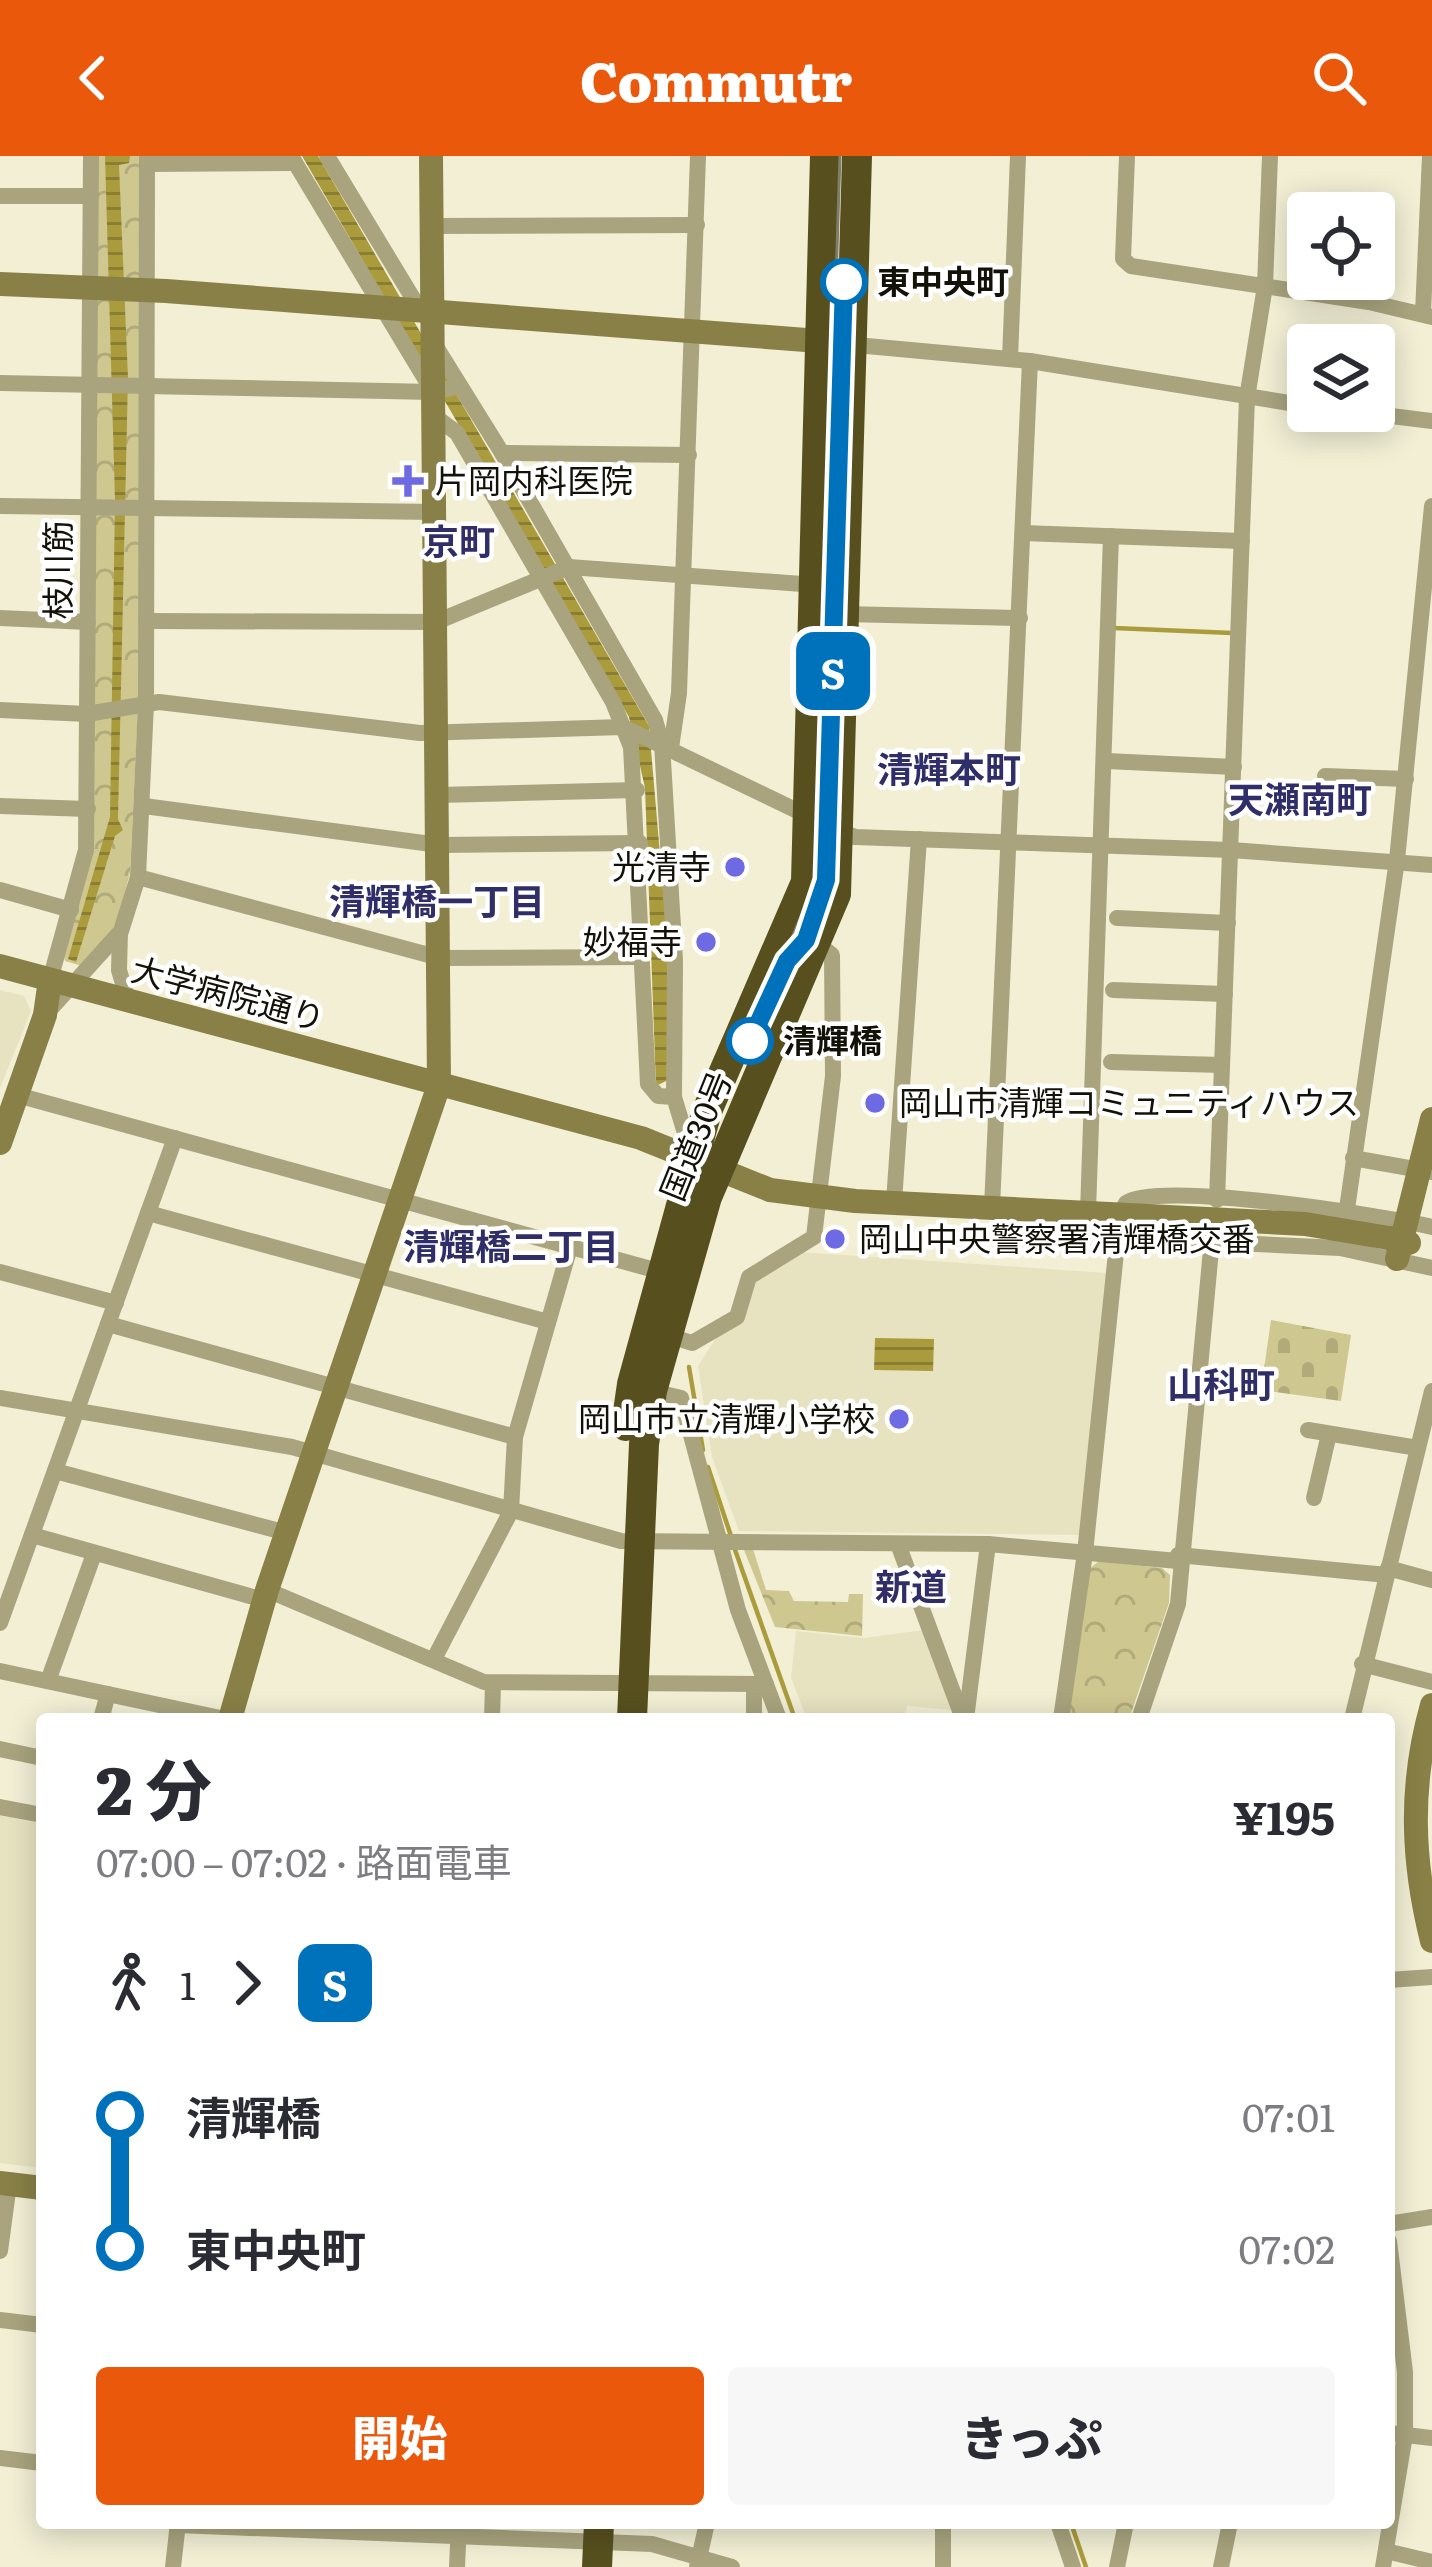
<!DOCTYPE html>
<html lang="ja">
<head>
<meta charset="utf-8">
<style>
	body { margin:0; font-family:Literata,"Noto Sans JP",serif; background:#f7f7f7; color:#2b2b33; height:100vh; display:flex; flex-direction:column; font-size:45px; white-space:nowrap }
	* { box-sizing:border-box; margin:0 }
	p { font-size:39px; color:#7c7c81 }
	.icon { flex:none; width:66px; height:66px; fill:none; stroke:currentColor; stroke-width:2; stroke-linecap:round; stroke-linejoin:round }
	.map { position:relative; flex:1; overflow:hidden }
	.sheet { position:absolute; left:36px; top:1557px; width:1359px; height:816px; display:flex; flex-direction:column; background:#fff; border-radius:12px; box-shadow:0 6px 30px #0003 }
	.sheet>* { flex:none }
	.badge { padding:0 24px; border-radius:18px; font-size:42px; line-height:78px }
	.tools { position:absolute; left:1287px; top:36px; display:grid; gap:24px }
	.tools a { display:grid; place-items:center; width:108px; height:108px; border-radius:12px; background:#fff; box-shadow:0 6px 30px #0003; font-size:60px }
	.map>.badge { position:absolute; translate:-50% -50%; box-shadow:0 0 0 6px #fff }
	.legs { display:flex; align-items:center; gap:18px; height:132px; padding:0 60px; font-size:39px }
	.legs p { margin-inline-start:auto }
	.summary { display:flex; align-items:center; justify-content:space-between; height:204px; padding:0 60px }
	h1 { font-size:66px; font-weight:800; line-height:90px }
	.action { display:flex; gap:24px; margin-top:auto; padding:24px 60px }
	.action a { flex:1; height:138px; border-radius:12px; background:#ea580c; color:#fff; font-size:48px; font-weight:800; line-height:138px; text-align:center }
	.action a+a { background:#f7f7f7; color:#2b2b33 }
	ul { padding:0 60px; list-style:none }
	li { display:flex; align-items:center; gap:42px; height:132px; font-size:45px }
	li i { display:grid; place-items:center; width:18px; height:100%; margin:0 15px; background:currentColor }
	li i::after { content:''; width:30px; height:30px; margin:-15px; border:9px solid; border-radius:50%; background:#fff }
	li p { margin-inline-start:auto }
	li:first-child i { background:linear-gradient(#0000 50%,currentColor 0) }
	li:last-child i { background:linear-gradient(currentColor 50%,#0000 0) }
	header { display:flex; justify-content:space-between; align-items:center; height:156px; padding:0 60px; background:#ea580c; color:#fff; font-size:54px; font-weight:800 }
	.map>svg:first-child { display:block }
	.built { fill:#e7e3c1 }
	.forest { fill:url(#forest-crowns) }
	.cemetery { fill:url(#cemetery-stones) }
	.water { fill:url(#water-rules) }
	.lines { fill:none; stroke-linecap:round; stroke-linejoin:round }
	.stream { stroke:#aa9c3d; stroke-width:4.5 }
	.street { stroke:#a9a47e; stroke-width:16 }
	.secondary { stroke:#888046; stroke-width:24 }
	.highway { stroke:#57501e; stroke-width:30 }
	.tram { stroke:#7f7d6c; stroke-width:3 }
	.secondary-bridge { stroke:#888046; stroke-width:24 }
	.line-1-casing { stroke:#fff; stroke-width:27 }
	.line-1 { stroke:#0072bc; stroke-width:18 }
	.stop-1-dot { fill:#fff; stroke:#0072bc; stroke-width:6 }
	.poi-dot { fill:#6e6ae4; stroke:#fff; stroke-width:4.5 }
	.labels { text-anchor:middle; stroke-width:9; stroke-linejoin:round; paint-order:stroke }
	.stop-label { font-size:33px; font-weight:bold; fill:#131209; stroke:#fff; text-anchor:start }
	.poi-label { font-size:33px; fill:#131209; stroke:#fff; text-anchor:start }
	.street-label { font-size:33px; fill:#131209; stroke:#fff }
	.neighbourhood-label { font-size:36px; font-weight:bold; fill:#302e69; stroke:#fff }
</style>
</head>
<body>
<header><svg class="icon" aria-label="back" viewBox="0 0 24 24"><path d="M15 5l-7 7 7 7"/></svg>Commutr<svg class="icon" aria-label="search" viewBox="0 0 24 24"><circle cx="10" cy="10" r="6"/><path d="M15 15l6 6"/></svg></header>
<div class="map">
<svg width="1432" height="2411" viewBox="0 0 1432 2411">
	<defs>
		<pattern id="forest-crowns" width="20" height="18" patternUnits="userSpaceOnUse" patternTransform="scale(3)"><rect width="20" height="18" fill="#cfc790"/><path d="M2 6a3 3 0 1 1 6 0M12 15a3 3 0 1 1 6 0" fill="none" stroke="#b1aa7b"/></pattern>
		<pattern id="cemetery-stones" width="16" height="16" patternUnits="userSpaceOnUse" patternTransform="scale(3)"><rect width="16" height="16" fill="#cfc790"/><path d="M2 7V4a2 2 0 0 1 4 0v3zM10 15v-3a2 2 0 0 1 4 0v3z" fill="#b1aa7b"/></pattern>
		<pattern id="water-rules" width="6" height="5" patternUnits="userSpaceOnUse" patternTransform="scale(3)"><rect width="6" height="5" fill="#aa9c3d"/><path d="M0 2.5h6" fill="none" stroke="#897e31"/></pattern>
	</defs>
	<rect width="100%" height="100%" fill="#f2efd5"/>
	<!-- built -->
	<g class="built">
		<path d="M0 834 24 840 31 855 0 932Z"/>
		<path d="M800 1096 1108 1117 1080 1379 739 1375 712 1301 698 1210 754 1123Z"/>
		<path d="M924 1474 951 1554 907 1550 905 1563H807L791 1522 796 1475 864 1482Z"/>
		<path d="M0 1659 42 1668V2012L0 2007Z"/>
	</g>
	<!-- forest -->
	<g class="forest">
		<path d="M97 0H140L139 533 130 717 118 763 98 799 82 810 65 805 63 796 84 729 93 646Z"/>
		<path d="M753 1393 766 1434 789 1435 794 1445 848 1446 849 1438H863L862 1480 775 1471 744 1394Z"/>
		<path d="M1099 1405 1162 1412 1170 1419 1169 1447 1129 1563H1067L1089 1413Z"/>
	</g>
	<!-- cemetery -->
	<path class="cemetery" d="M1271 1164 1351 1179 1341 1245 1261 1234Z"/>
	<!-- water -->
	<g class="water">
		<path d="M105 0H130L129 7 119 9 128 222 118 663 123 674 115 680 76 806 68 803 110 661 115 344Z"/>
		<path d="M302 0H318L649 570 669 804 668 924 656 930 645 632 629 561Z"/>
		<path d="M875 1182 934 1183 933 1215 874 1214Z"/>
	</g>
	<g class="lines">
		<!-- stream -->
		<g class="stream">
			<path d="M1114 472 1232 477"/>
			<path d="M689 1211 703 1294"/>
			<path d="M708 1311 731 1380"/>
			<path d="M734 1391 795 1563"/>
			<path d="M1071 2367 1086 2411"/>
		</g>
		<!-- street -->
		<g class="street">
			<path d="M291 0 433 236"/>
			<path d="M327 0 420 154"/>
			<path d="M1127 0 1123 103 1131 110 1369 146 1432 161"/>
			<path d="M147 8 295 7"/>
			<path d="M0 40H91"/>
			<path d="M432 70 697 69"/>
			<path d="M1423 157 1430 0"/>
			<path d="M433 186 502 297 689 299"/>
			<path d="M845 188 1030 205 1308 250"/>
			<path d="M1010 203 1018 0"/>
			<path d="M0 227 433 236 460 230"/>
			<path d="M1351 255 1432 265"/>
			<path d="M433 259 457 277 613 546 631 591 648 928 658 940 674 941 691 997"/>
			<path d="M502 297 655 564 662 588 675 804 674 941"/>
			<path d="M0 350 434 356"/>
			<path d="M1023 377 1242 385"/>
			<path d="M844 458 1020 462"/>
			<path d="M0 462 88 466"/>
			<path d="M146 465 436 466 569 411 816 429"/>
			<path d="M0 554 87 558 159 546 420 577 623 571 812 662"/>
			<path d="M671 592 679 537 698 0"/>
			<path d="M1106 605 1234 611"/>
			<path d="M1325 620 1406 623"/>
			<path d="M438 639 637 634"/>
			<path d="M0 650 88 653"/>
			<path d="M144 650 439 689 640 687"/>
			<path d="M835 673 855 681 1231 694 1432 709"/>
			<path d="M138 721 440 802 642 801"/>
			<path d="M0 734 71 754"/>
			<path d="M1117 762 1228 767"/>
			<path d="M120 776 119 814 128 845"/>
			<path d="M50 824 86 694 91 0"/>
			<path d="M1113 834 1225 838"/>
			<path d="M45 859 121 775 138 721 146 548 147 0"/>
			<path d="M1111 906 1222 909"/>
			<path d="M17 939 662 1116"/>
			<path d="M1353 1002 1432 1016"/>
			<path d="M1217 1044 1247 242 1265 130 1270 0"/>
			<path d="M894 1046 919 683"/>
			<path d="M992 1051 1030 205"/>
			<path d="M1347 1053 1397 704 1432 350"/>
			<path d="M1088 1056 1111 380"/>
			<path d="M148 1057 548 1166"/>
			<path d="M1120 1058 1130 1073 1150 1083 1340 1092 1432 1112"/>
			<path d="M0 1116 116 1147"/>
			<path d="M108 1168 515 1281"/>
			<path d="M667 1179 692 1187 737 1161 749 1121 814 1081 833 920 832 799 817 787"/>
			<path d="M652 1235 681 1242 738 1454 779 1563"/>
			<path d="M0 1242 292 1291 621 1385 988 1388 1178 1405"/>
			<path d="M1308 1274 1418 1292"/>
			<path d="M55 1315 287 1377"/>
			<path d="M1314 1342 1329 1278"/>
			<path d="M32 1379 264 1444"/>
			<path d="M898 1388 963 1563"/>
			<path d="M1178 1399 1387 1419"/>
			<path d="M1388 1412 1432 1424"/>
			<path d="M267 1434 484 1526 766 1528"/>
			<path d="M0 1467 175 982"/>
			<path d="M434 1503 511 1355 515 1281 570 1091"/>
			<path d="M1362 1508 1432 1526"/>
			<path d="M0 1515 225 1563"/>
			<path d="M48 1525 94 1398"/>
			<path d="M101 1563 108 1538"/>
			<path d="M492 1563 493 1528"/>
			<path d="M754 1563V1529"/>
			<path d="M966 1563 988 1388"/>
			<path d="M1061 1563 1085 1397 1120 1058 1126 1047C1158 1024 1385 1060 1432 1071"/>
			<path d="M1139 1563 1178 1448 1212 1083"/>
			<path d="M1352 1563 1432 1235"/>
			<path d="M0 1593 42 1602"/>
			<path d="M0 1651 42 1659"/>
			<path d="M1389 1824 1432 1821"/>
			<path d="M1389 2068 1432 2061"/>
			<path d="M0 2095 9 2028"/>
			<path d="M0 2164 42 2169"/>
			<path d="M1389 2277 1432 2282"/>
			<path d="M0 2302 42 2307"/>
			<path d="M1058 2367 1073 2411"/>
			<path d="M178 2369 652 2388 732 2411"/>
			<path d="M1386 2395 1432 2406"/>
			<path d="M173 2411 178 2367"/>
			<path d="M457 2411 459 2367"/>
			<path d="M697 2411 707 2367"/>
			<path d="M943 2411V2367"/>
			<path d="M1117 2411 1126 2367"/>
			<path d="M1221 2411 1230 2367"/>
			<path d="M1383 2411 1405 2279V2216L1389 2085"/>
		</g>
		<!-- secondary -->
		<g class="secondary">
			<path d="M0 128 166 135 819 185"/>
			<path d="M0 810 641 982 770 1034 855 1045 1305 1068 1389 1082"/>
			<path d="M0 987 45 859 50 824"/>
			<path d="M1397 1103 1432 963"/>
			<path d="M1432 1549C1409 1630 1412 1705 1432 1785"/>
			<path d="M230 1563 267 1434 439 929 431 0"/>
			<path d="M0 2027 42 2032"/>
		</g>
		<!-- highway -->
		<g class="highway">
			<path d="M626 1270 632 1228 707 955 806 726 825 0"/>
			<path d="M632 1563 644 1288 652 1235 707 1041 836 738 857 0"/>
			<path d="M597 2411 599 2367"/>
		</g>
		<!-- tram -->
		<path class="tram" d="M742 901 817 722 840 0"/>
		<!-- secondary-bridge -->
		<path class="secondary-bridge" d="M1389 1082 1409 1087"/>
	</g>
	<g class="lines">
		<defs>
			<path id="line-1" d="M750 885 787 805 806 784 826 724 844 126"/>
		</defs>
		<!-- line-1 casing -->
		<use href="#line-1" class="line-1-casing"/>
		<!-- line-1 -->
		<use href="#line-1" class="line-1"/>
	</g>
	<!-- markers -->
	<g class="stop-1-dot">
		<circle cx="844" cy="126" r="21"/>
		<circle cx="750" cy="885" r="21"/>
	</g>
	<g class="poi-dot">
		<path d="M402 307h12v12h12v12h-12v12h-12v-12h-12v-12h12z"/>
		<circle cx="735" cy="711" r="12"/>
		<circle cx="706" cy="786" r="12"/>
		<circle cx="875" cy="947" r="12"/>
		<circle cx="835" cy="1083" r="12"/>
		<circle cx="899" cy="1263" r="12"/>
	</g>
	<g class="labels">
		<!-- stop labels -->
		<g class="stop-label">
			<text x="877" y="138">東中央町</text>
			<text x="783" y="897">清輝橋</text>
		</g>
		<!-- poi labels -->
		<g class="poi-label">
			<text x="435" y="337">片岡内科医院</text>
			<text x="711" y="723" text-anchor="end">光清寺</text>
			<text x="682" y="798" text-anchor="end">妙福寺</text>
			<text x="899" y="959">岡山市清輝コミュニティハウス</text>
			<text x="859" y="1095">岡山中央警察署清輝橋交番</text>
			<text x="875" y="1275" text-anchor="end">岡山市立清輝小学校</text>
		</g>
		<!-- street labels -->
		<g class="street-label">
			<text transform="translate(58 414) rotate(-90)" y="12">枝川筋</text>
			<text transform="translate(228 838) rotate(15)" y="12">大学病院通り</text>
			<text transform="translate(696 980) rotate(-68)" y="12">国道30号</text>
		</g>
		<!-- neighbourhood labels -->
		<g class="neighbourhood-label">
			<text x="459" y="399">京町</text>
			<text x="949" y="627">清輝本町</text>
			<text x="1300" y="657">天瀬南町</text>
			<text x="437" y="759">清輝橋一丁目</text>
			<text x="511" y="1104">清輝橋二丁目</text>
			<text x="1221" y="1242">山科町</text>
			<text x="911" y="1444">新道</text>
		</g>
	</g>
</svg>
<div class="tools">
<a><svg class="icon" aria-label="locate" viewBox="0 0 24 24"><circle cx="12" cy="12" r="6"/><path d="M12 2v4M12 18v4M2 12h4M18 12h4"/></svg></a>
<a><svg class="icon" aria-label="layers" viewBox="0 0 24 24"><path d="M12 4l9 5-9 5-9-5zM3 14l9 5 9-5"/></svg></a>
</div>
<b class="badge" style="left:833px;top:515px;background:#0072bc;color:#fff">S</b>
<section class="sheet">
<div class="summary"><div><h1>2 分</h1><p>07:00 – 07:02 · 路面電車</p></div><b>¥195</b></div>
<div class="legs"><svg class="icon" aria-label="walk" viewBox="0 0 24 24"><circle cx="13" cy="4" r="2"/><path d="M13 8l-2 6 4 7M11 14l-3 7M7 12l3-4h3l4 4"/></svg>1<svg class="icon" aria-label="forward" viewBox="0 0 24 24"><path d="M9 5l7 7-7 7"/></svg><b class="badge" style="background:#0072bc;color:#fff">S</b></div>
<ul>
<li><i style="color:#0072bc"></i><b>清輝橋</b><p>07:01</p></li>
<li><i style="color:#0072bc"></i><b>東中央町</b><p>07:02</p></li>
</ul>
<div class="action"><a>開始</a><a>きっぷ</a></div>
</section>
</div>
</body>
</html>
